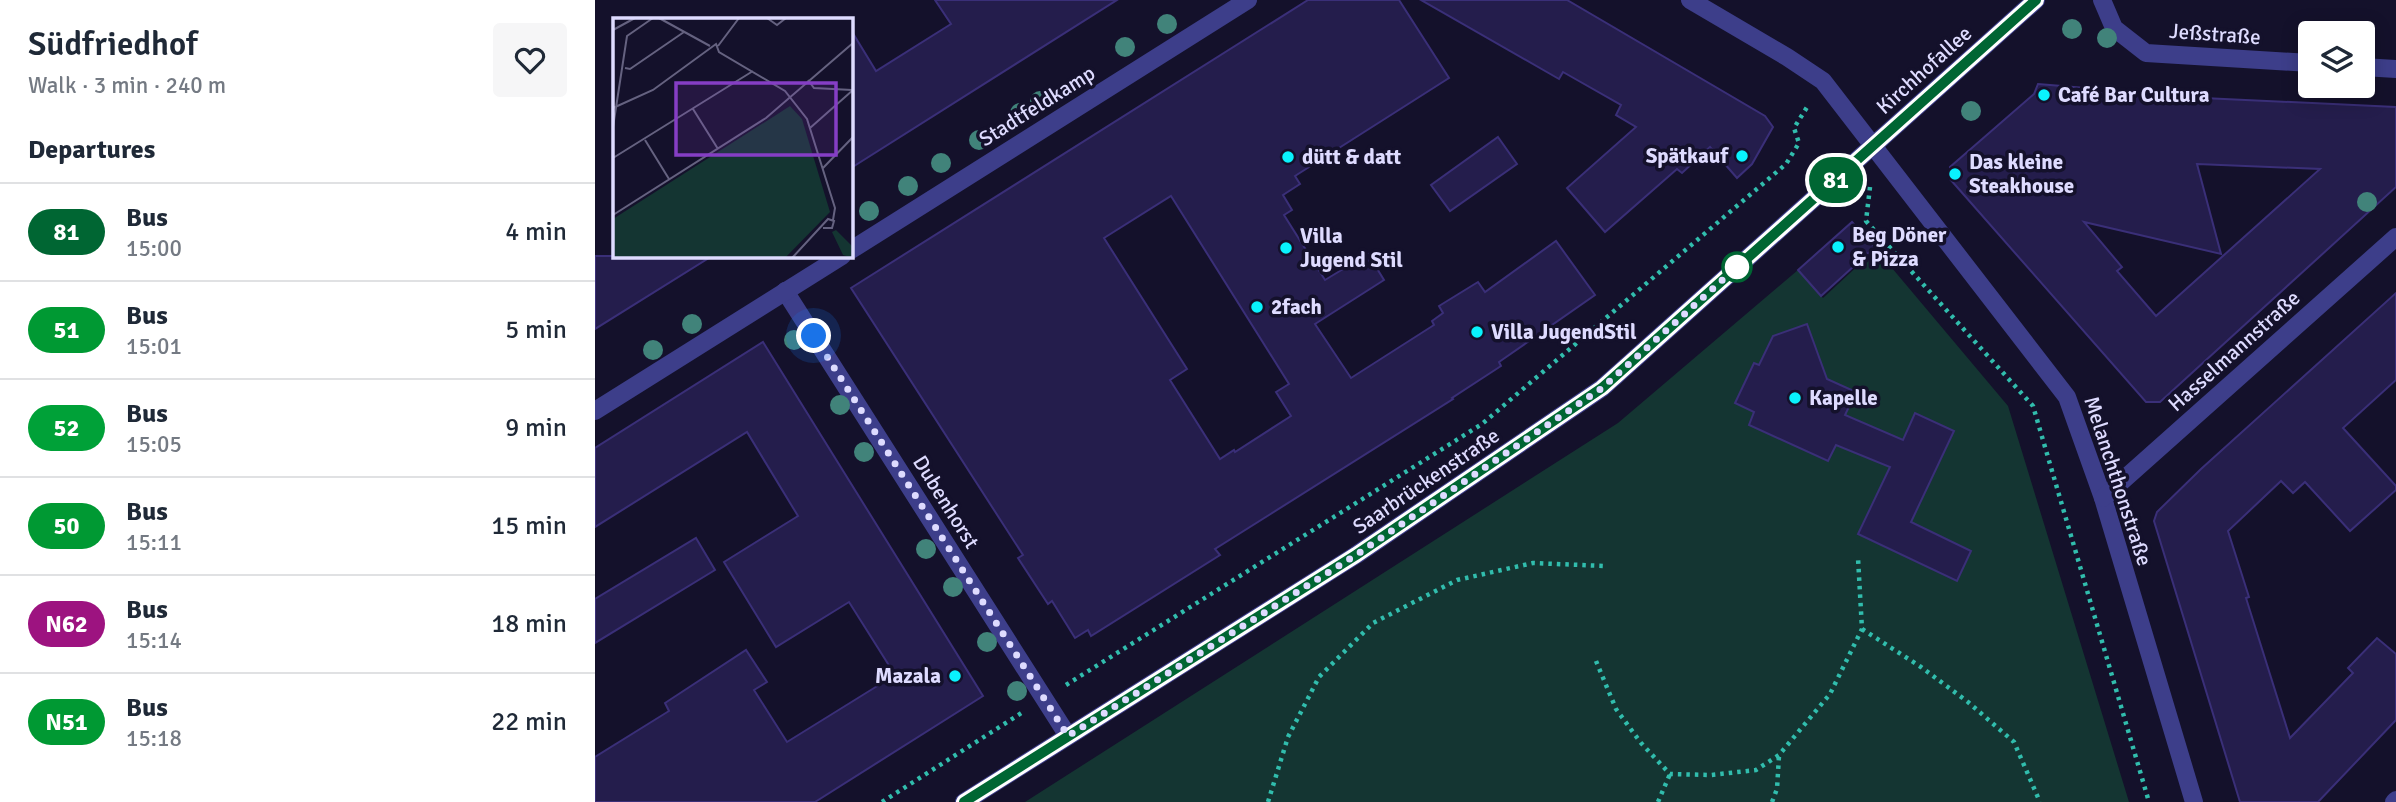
<!DOCTYPE html>
<html lang="en">
<head>
<meta charset="utf-8">
<style>
	body { margin:0; font-family:Signika,sans-serif; background:#f6f6f7; color:#1f2937; height:100vh; display:flex; flex-direction:column; font-size:26px; white-space:nowrap }
	* { box-sizing:border-box; margin:0 }
	p { font-size:23px; color:#747a83 }
	.icon { flex:none; width:38px; height:38px; fill:none; stroke:currentColor; stroke-width:2; stroke-linecap:round; stroke-linejoin:round }
	.map { position:relative; flex:1; overflow:hidden }
	.drawer { display:flex; flex-direction:column; background:#fff; width:595px }
	.drawer>* { flex:none }
	.badge { padding:0 14px; border-radius:23px; font-size:24px; line-height:46px }
	.buttons { position:absolute; left:1703px; top:21px; display:grid; gap:14px }
	.buttons a { display:grid; place-items:center; width:77px; height:77px; border-radius:7px; background:#fff; box-shadow:0 4px 18px #0003; font-size:35px }
	.you { position:absolute; width:35px; height:35px; margin:-18px; border:5px solid #fff; border-radius:50%; background:#1a73e8; box-shadow:0 0 0 10px #1a73e833 }
	.map>.badge { position:absolute; translate:-50% -50%; box-shadow:0 0 0 4px #fff }
	h2 { padding:0 28px; font-size:26px; line-height:63px }
	.round { display:grid; place-items:center; flex:none; width:74px; height:74px; border-radius:7px; background:#f6f6f7 }
	.head { display:flex; align-items:center; justify-content:space-between; height:119px; padding:0 28px }
	h1 { font-size:33px; font-weight:600; line-height:52px }
	ul { padding:0; list-style:none }
	li { display:flex; align-items:center; gap:21px; height:98px; padding:0 28px; border-top:2px solid #e0e1e3 }
	li div { flex:1 }
	li b { display:block; font-size:26px }
	li em { font-style:normal }
	li .badge { min-width:77px; font-weight:700; text-align:center }
	main { display:flex; flex:1; min-height:0 }
	.map>svg:first-child { display:block }
	.green { fill:#143532 }
	.building { fill:#241d4c; stroke:#3a2f78; stroke-width:2; fill-rule:evenodd }
	.lines { fill:none; stroke-linecap:round; stroke-linejoin:round }
	.path { stroke:#31bdad; stroke-width:4.5; stroke-dasharray:3.5 5; stroke-linecap:butt }
	.minor { stroke:#3d3e8a; stroke-width:18 }
	.tree { fill:#41837a }
	.line-casing { stroke:#fff; stroke-width:16 }
	.line { stroke:#063; stroke-width:10 }
	.walk { stroke:#dedbff; stroke-width:7; stroke-dasharray:0 12.6 }
	.poi-dot { fill:#09f2fd; stroke:#14112b; stroke-width:2.5 }
	.stop-dot { fill:#fff; stroke:#063; stroke-width:3.5 }
	.labels { text-anchor:middle; stroke-width:7; stroke-linejoin:round; paint-order:stroke }
	.street-label { font-size:21px; fill:#dedbff; stroke:#14112b }
	.poi-label { font-size:21px; font-weight:bold; fill:#dedbff; stroke:#14112b; text-anchor:start }
	.inset-road { fill:none; stroke:#656280; stroke-width:2 }
	.view { fill:#853ec5; fill-opacity:0.15; stroke:#853ec5; stroke-width:3.5 }
	.inset-edge { fill:none; stroke:#dedbff; stroke-width:3.5 }
</style>
</head>
<body>
<main>
<section class="drawer">
<div class="head"><div><h1>Südfriedhof</h1><p>Walk · 3 min · 240 m</p></div><a class="round"><svg class="icon" aria-label="heart" viewBox="0 0 24 24"><path d="M12 20l-8-8c-3-5 5-10 8-4 3-6 11-1 8 4z"/></svg></a></div>
<h2>Departures</h2>
<ul>
<li><span class="badge" style="background:#063;color:#fff">81</span><div><b>Bus</b><p>15:00</p></div><em>4 min</em></li>
<li><span class="badge" style="background:#093;color:#fff">51</span><div><b>Bus</b><p>15:01</p></div><em>5 min</em></li>
<li><span class="badge" style="background:#00a138;color:#fff">52</span><div><b>Bus</b><p>15:05</p></div><em>9 min</em></li>
<li><span class="badge" style="background:#093;color:#fff">50</span><div><b>Bus</b><p>15:11</p></div><em>15 min</em></li>
<li><span class="badge" style="background:#9d1380;color:#fff">N62</span><div><b>Bus</b><p>15:14</p></div><em>18 min</em></li>
<li><span class="badge" style="background:#093;color:#fff">N51</span><div><b>Bus</b><p>15:18</p></div><em>22 min</em></li>
</ul>
</section>
<div class="map">
<svg width="1801" height="802" viewBox="0 0 1801 802">
	<rect width="100%" height="100%" fill="#14112b"/>
	<!-- green -->
	<path class="green" d="M1281 249 1413 406 1534 802H430L1023 423 1203 270 1228 298Z"/>
	<!-- building -->
	<g class="building">
		<path d="M340 0H522L256 168V30L281 71 356 24Z"/>
		<path d="M713 0H804L854 78 700 176 705 184 688 195 697 210 689 215 730 280 773 254 789 280 720 324 756 378 839 325 837 321 848 313 844 306 883 282 890 292 961 241 1000 295 904 362 906 366 857 398 858 399 620 549 625 555 496 636 493 630 480 638 457 601 453 604 423 558 428 555 256 288ZM576 196 694 384 681 392 696 416 640 452 639 450 625 459 575 380 592 369 509 238Z"/>
		<path d="M826 0H972L1170 116 1178 127 1157 164 1142 178 1115 147 1087 173 1082 169 1010 232 972 188 1041 127 1021 115 1026 105 968 72 964 79Z"/>
		<path d="M1443 84 1502 89V93L1801 107V187L1565 402H1551L1355 179V167L1439 94ZM1602 164 1725 169 1561 316 1522 271 1527 267 1489 222 1626 254Z"/>
		<path d="M903 137 922 164 855 211 836 185Z"/>
		<path d="M1257 222 1280 247 1226 296 1203 270Z"/>
		<path d="M0 256H117L0 329Z"/>
		<path d="M1801 293V380L1748 428 1801 486V490L1755 531 1710 482 1698 493 1686 481 1633 531 1654 597 1651 598 1695 738 1758 673 1753 668 1782 638 1801 654V720L1723 802H1645L1559 521 1562 512 1606 469Z"/>
		<path d="M1212 324 1232 379 1261 392 1250 415 1308 440 1320 413 1359 431 1316 522 1376 551 1362 581 1263 534 1295 467 1241 445 1233 461 1154 425 1159 412 1140 403 1159 363 1164 365 1178 336Z"/>
		<path d="M168 342 388 696 220 802H0V757L74 711 70 703 151 650 172 682 159 690 192 742 300 675 254 602 181 647 129 562 203 516 152 432 0 527V448Z"/>
		<path d="M101 538 120 570 0 643V599Z"/>
	</g>
	<g class="lines">
		<!-- path -->
		<g class="path">
			<path d="M1275 187 1271 221 1438 406 1554 802"/>
			<path d="M1267 629 1326 667 1373 702 1419 742 1445 802"/>
			<path d="M1001 661 1021 709 1046 743 1075 774 1116 775 1161 770 1184 755 1235 694 1267 629 1263 558"/>
			<path d="M471 685 887 424 1191 164 1204 143 1199 128 1214 104"/>
			<path d="M287 802 428 712"/>
			<path d="M673 802 693 737 724 677 778 623 862 580 938 563 1009 566"/>
			<path d="M1063 802 1075 774"/>
			<path d="M1177 802 1182 789 1184 756"/>
		</g>
		<!-- minor -->
		<g class="minor">
			<path d="M1095 0 1192 57 1228 81 1472 397 1508 498 1599 802"/>
			<path d="M1507 0 1519 28 1551 53 1715 63"/>
			<path d="M1768 67 1801 69"/>
			<path d="M256 250 653 0"/>
			<path d="M190 291 473 736"/>
			<path d="M0 411 247 256"/>
			<path d="M1508 498 1801 237"/>
			<path d="M369 802 761 555 1007 388 1441 0"/>
			<path d="M1799 802 1801 800"/>
		</g>
	</g>
	<!-- trees -->
	<g class="tree">
		<circle cx="572" cy="24" r="10"/>
		<circle cx="1477" cy="29" r="10"/>
		<circle cx="1512" cy="38" r="10"/>
		<circle cx="530" cy="47" r="10"/>
		<circle cx="445" cy="101" r="10"/>
		<circle cx="1376" cy="111" r="10"/>
		<circle cx="425" cy="113" r="10"/>
		<circle cx="384" cy="140" r="10"/>
		<circle cx="346" cy="163" r="10"/>
		<circle cx="313" cy="186" r="10"/>
		<circle cx="1772" cy="202" r="10"/>
		<circle cx="274" cy="211" r="10"/>
		<circle cx="97" cy="324" r="10"/>
		<circle cx="199" cy="340" r="10"/>
		<circle cx="58" cy="350" r="10"/>
		<circle cx="245" cy="405" r="10"/>
		<circle cx="269" cy="452" r="10"/>
		<circle cx="331" cy="549" r="10"/>
		<circle cx="358" cy="587" r="10"/>
		<circle cx="392" cy="642" r="10"/>
		<circle cx="422" cy="691" r="10"/>
	</g>
	<g class="lines">
		<defs>
			<path id="line" d="M369 802 761 555 1007 388 1441 0"/>
		</defs>
		<!-- line casing -->
		<use href="#line" class="line-casing"/>
		<!-- line -->
		<use href="#line" class="line"/>
		<!-- walk -->
		<path class="walk" d="M219 336 473 736 761 555 1007 388 1142 267"/>
	</g>
	<!-- markers -->
	<g class="poi-dot">
		<circle cx="1449" cy="95" r="7"/>
		<circle cx="1147" cy="156" r="7"/>
		<circle cx="693" cy="157" r="7"/>
		<circle cx="1360" cy="174" r="7"/>
		<circle cx="1243" cy="247" r="7"/>
		<circle cx="691" cy="248" r="7"/>
		<circle cx="662" cy="307" r="7"/>
		<circle cx="882" cy="332" r="7"/>
		<circle cx="1200" cy="398" r="7"/>
		<circle cx="360" cy="676" r="7"/>
	</g>
	<circle class="stop-dot" cx="1142" cy="267" r="14"/>
	<g class="labels">
		<!-- street labels -->
		<g class="street-label">
			<text transform="translate(1620 34) rotate(4)" y="7">Jeßstraße</text>
			<text transform="translate(1329 70) rotate(-42)" y="7">Kirchhofallee</text>
			<text transform="translate(442 106) rotate(-32)" y="7">Stadtfeldkamp</text>
			<text transform="translate(1639 351) rotate(-42)" y="7">Hasselmannstraße</text>
			<text transform="translate(831 481) rotate(-34)" y="7">Saarbrückenstraße</text>
			<text transform="translate(1523 481) rotate(72)" y="7">Melanchthonstraße</text>
			<text transform="translate(351 502) rotate(58)" y="7">Dubenhorst</text>
		</g>
		<!-- poi labels -->
		<g class="poi-label">
			<text x="1463" y="102">Café Bar Cultura</text>
			<text x="1133" y="163" text-anchor="end">Spätkauf</text>
			<text x="707" y="164">dütt &amp; datt</text>
			<text x="1374" y="169">Das kleine<tspan x="1374" dy="24">Steakhouse</tspan></text>
			<text x="1257" y="242">Beg Döner<tspan x="1257" dy="24">&amp; Pizza</tspan></text>
			<text x="705" y="243">Villa<tspan x="705" dy="24">Jugend Stil</tspan></text>
			<text x="676" y="314">2fach</text>
			<text x="896" y="339">Villa JugendStil</text>
			<text x="1214" y="405">Kapelle</text>
			<text x="346" y="683" text-anchor="end">Mazala</text>
		</g>
	</g>
	<!-- overview -->
	<g transform="translate(18 18)">
		<rect width="240" height="240" fill="#14112b"/>
		<path d="M177 88 189 101 217 194 172 240H2L0 201ZM223 212 240 229V240L230 237 219 214Z" fill="#143532"/>
		<path class="inset-road" d="M46 0 97 28M154 0 164 7 173 0M0 12 22 0M105 28 126 0M12 50 17 51 71 14M195 62 201 70 239 72M0 90 40 72 103 26 106 34 172 73 194 101 222 190 220 202M80 91 105 131M0 109 14 18 40 0M197 110 240 72M32 122 56 161M0 140 140 53M210 150 240 119M0 197 153 100 240 25M179 240 215 201 221 203 219 210H210"/>
		<path class="view" d="M63 65H223V137H63Z"/>
		<rect width="240" height="240" class="inset-edge"/>
	</g>
</svg>
<div class="buttons">
<a><svg class="icon" aria-label="layers" viewBox="0 0 24 24"><path d="M12 4l9 5-9 5-9-5zM3 14l9 5 9-5"/></svg></a>
</div>
<div class="you" style="left:219px;top:336px"></div>
<b class="badge" style="left:1241px;top:180px;background:#063;color:#fff">81</b>
</div>
</main>
</body>
</html>
